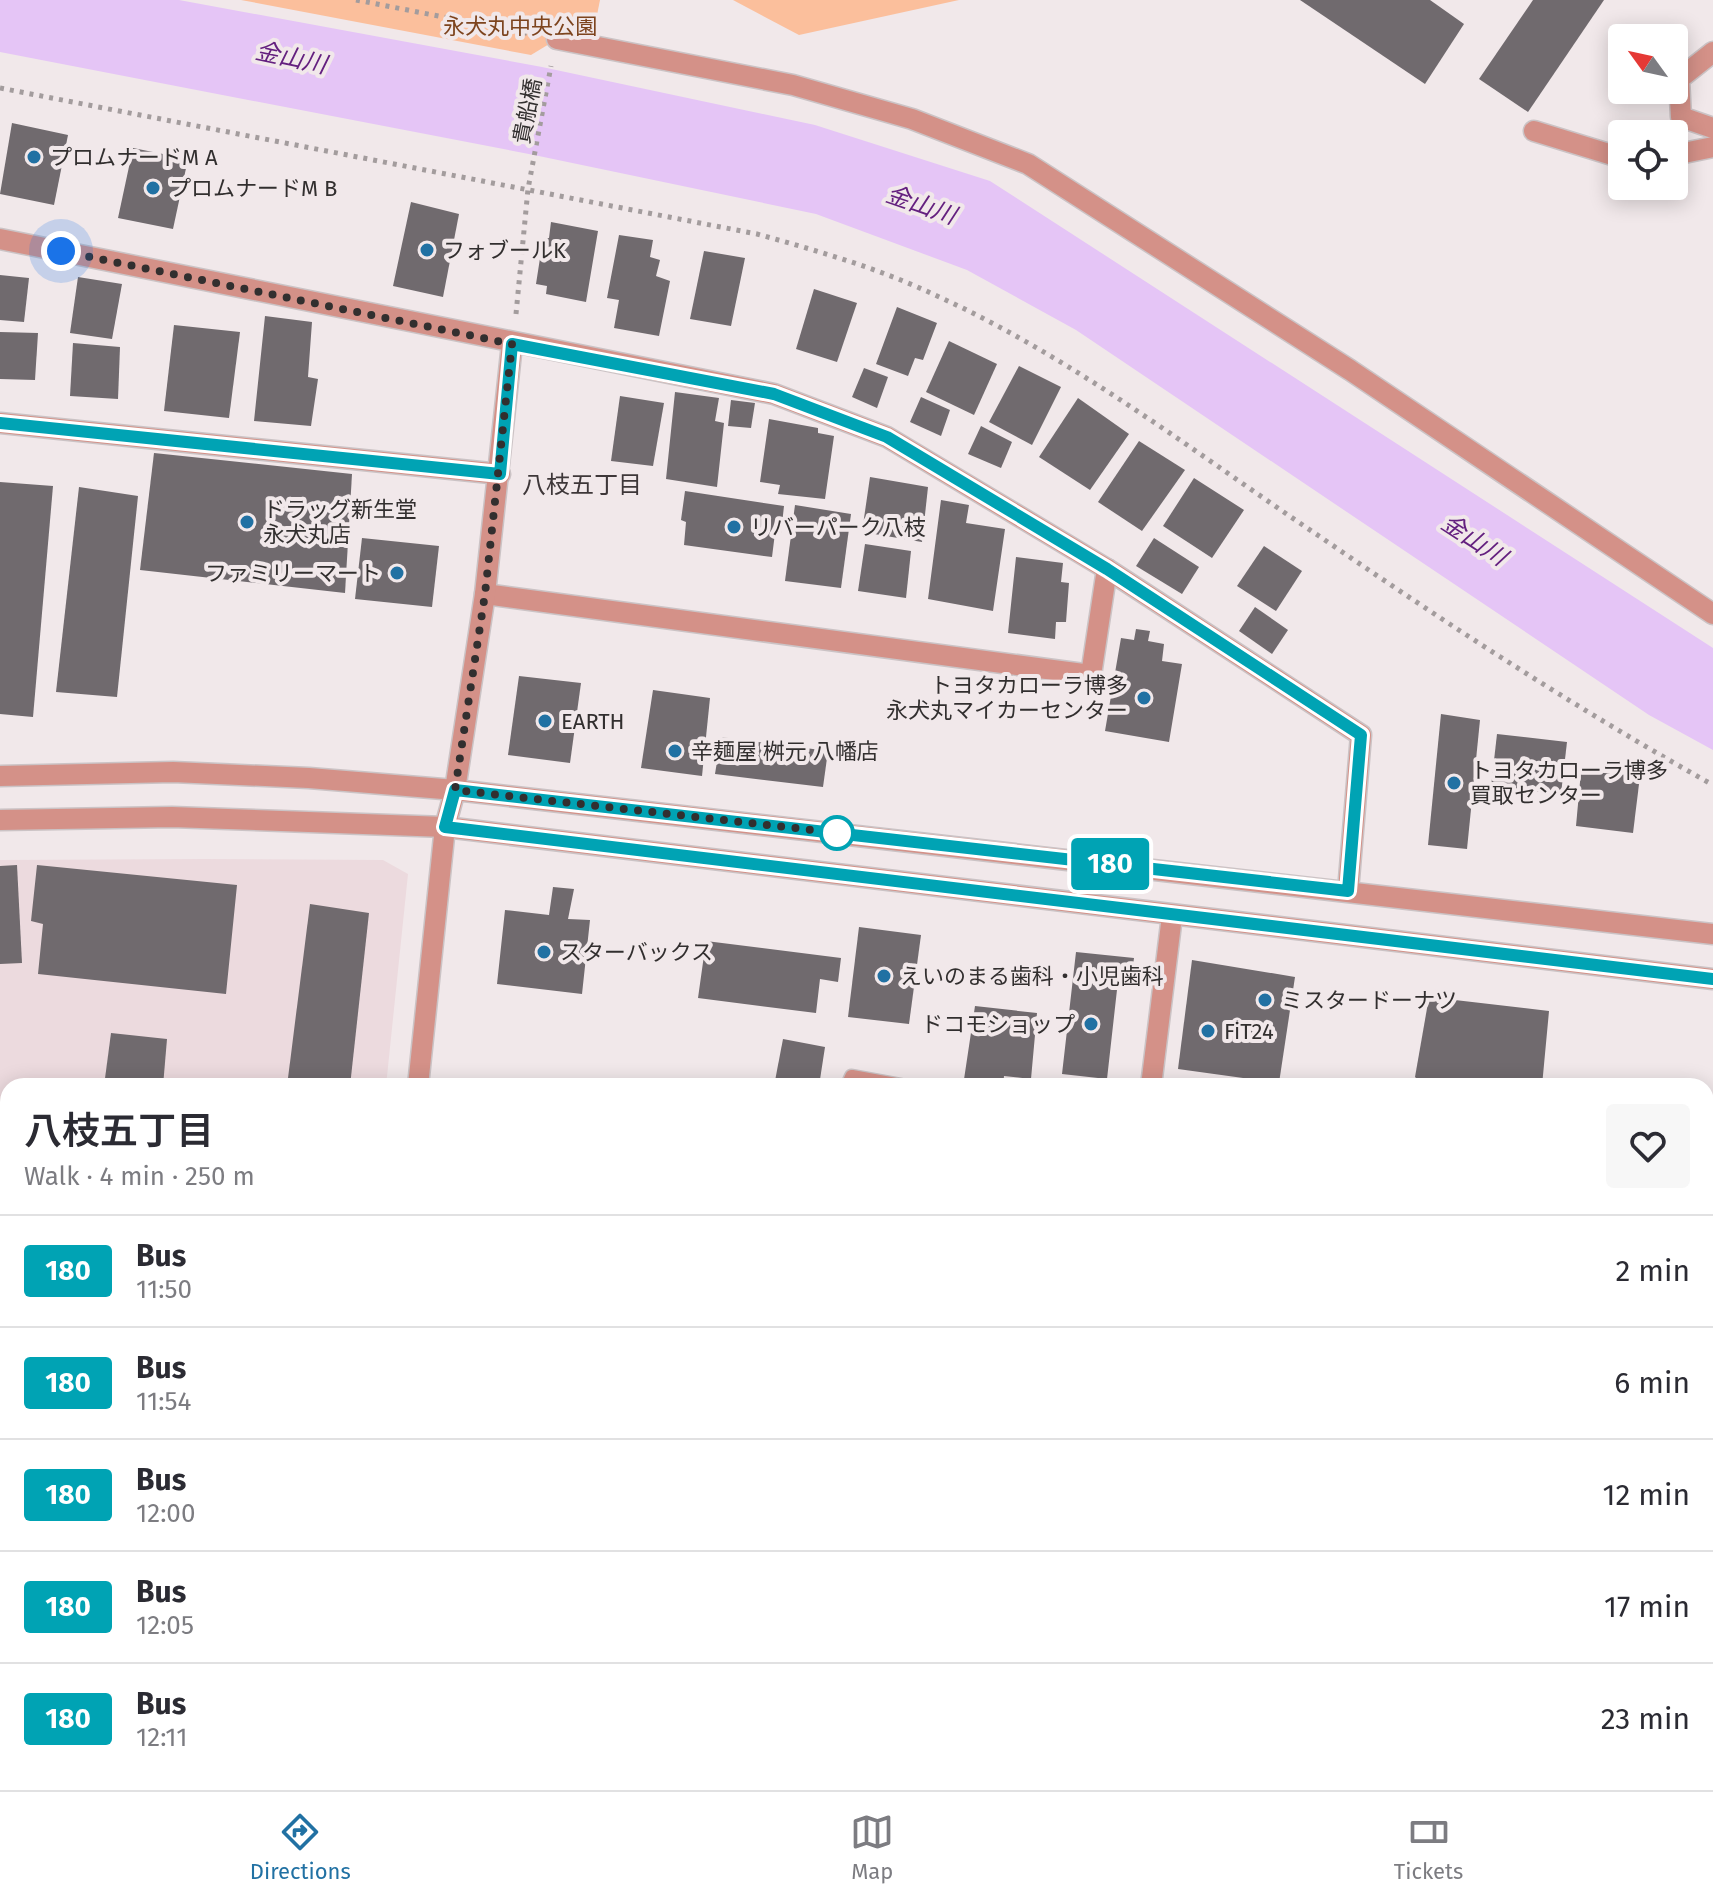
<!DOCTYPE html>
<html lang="en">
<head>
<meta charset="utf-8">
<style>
	body { margin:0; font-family:"Fira Sans","Noto Sans JP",sans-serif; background:#f7f7f7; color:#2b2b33; height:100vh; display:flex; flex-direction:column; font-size:30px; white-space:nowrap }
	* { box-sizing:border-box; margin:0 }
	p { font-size:26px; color:#7c7c81 }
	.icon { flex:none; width:44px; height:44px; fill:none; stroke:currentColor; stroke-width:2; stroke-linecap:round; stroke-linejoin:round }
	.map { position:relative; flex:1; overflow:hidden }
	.side { position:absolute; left:0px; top:1078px; width:1714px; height:712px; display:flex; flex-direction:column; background:#fff; border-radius:24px 24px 0 0; box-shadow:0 4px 20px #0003 }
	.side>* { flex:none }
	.badge { padding:0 16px; border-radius:6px; font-size:28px; line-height:52px }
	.needle { width:52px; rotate:303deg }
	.fabs { position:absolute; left:1608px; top:24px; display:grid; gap:16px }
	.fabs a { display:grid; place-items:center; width:80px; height:80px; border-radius:8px; background:#fff; box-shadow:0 4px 20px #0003; font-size:40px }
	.you { position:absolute; width:40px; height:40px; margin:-20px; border:6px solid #fff; border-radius:50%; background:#1a73e8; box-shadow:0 0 0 12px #1a73e833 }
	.map>.badge { position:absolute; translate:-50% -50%; box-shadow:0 0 0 4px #fff }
	.round { display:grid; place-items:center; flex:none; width:84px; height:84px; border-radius:8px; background:#f7f7f7 }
	.headline { display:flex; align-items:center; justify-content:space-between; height:136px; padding:0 24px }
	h1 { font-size:38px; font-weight:600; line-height:60px }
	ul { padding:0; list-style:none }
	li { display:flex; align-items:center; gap:24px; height:112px; padding:0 24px; border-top:2px solid #e1e1e2 }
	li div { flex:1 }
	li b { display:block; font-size:30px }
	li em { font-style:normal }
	li .badge { min-width:88px; font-weight:700; text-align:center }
	.tab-bar { display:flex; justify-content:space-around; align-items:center; height:112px; border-top:2px solid #e1e1e2; background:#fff; font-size:22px; color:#7c7c81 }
	.tab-bar a { display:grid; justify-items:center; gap:4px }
	.tab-bar .on { color:#2171a3 }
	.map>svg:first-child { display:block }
	.built { fill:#ecdade }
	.green { fill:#fbbf9c }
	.water { fill:#e5c5f6 }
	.building { fill:#706a6e }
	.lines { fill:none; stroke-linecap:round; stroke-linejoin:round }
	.service-casing { stroke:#cbc3c5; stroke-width:17 }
	.minor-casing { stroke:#cbc3c5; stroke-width:23 }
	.tertiary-casing { stroke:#cbc3c5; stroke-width:23 }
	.secondary-casing { stroke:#cbc3c5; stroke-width:23 }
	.path { stroke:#a39c9d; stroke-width:5; stroke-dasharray:4 6; stroke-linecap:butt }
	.service { stroke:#d49188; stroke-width:14 }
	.minor { stroke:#d49188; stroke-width:20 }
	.tertiary { stroke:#d49188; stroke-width:20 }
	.secondary { stroke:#c46258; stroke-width:20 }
	.line-casing { stroke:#fff; stroke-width:18 }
	.line { stroke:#00a3b4; stroke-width:12 }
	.walk { stroke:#322f2f; stroke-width:8; stroke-dasharray:0 14.4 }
	.poi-dot { fill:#2171a3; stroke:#f1e8ea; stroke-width:3 }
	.stop-dot { fill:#fff; stroke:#00a3b4; stroke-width:4 }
	.labels { text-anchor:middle; stroke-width:8; stroke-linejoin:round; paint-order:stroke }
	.park-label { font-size:22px; fill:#7d441e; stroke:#f1e8ea }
	.street-label { font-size:22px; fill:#322f2f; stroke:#f1e8ea }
	.poi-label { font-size:22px; fill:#322f2f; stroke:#f1e8ea; text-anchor:start }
	.water-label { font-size:24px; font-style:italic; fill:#64207f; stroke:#f1e8ea }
	.neighbourhood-label { font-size:24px; fill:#3e3739; stroke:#f1e8ea }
</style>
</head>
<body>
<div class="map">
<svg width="1713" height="1790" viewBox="0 0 1713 1790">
	<rect width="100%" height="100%" fill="#f1e8ea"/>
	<!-- built -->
	<path class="built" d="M204 859 383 860 408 874 386 1086H8V1492L0 1495V860Z"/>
	<!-- green -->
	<g class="green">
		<path d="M241 0H600L597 15 531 55Z"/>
		<path d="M733 0H959L799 35Z"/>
		<path d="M1096 1782H1237L1235 1790H1093Z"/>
	</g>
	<!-- water -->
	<path class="water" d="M0 0H179L542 67 815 125 990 181 1713 648V750L1649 715 1076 330 967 270 816 214 534 155 0 52Z"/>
	<!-- building -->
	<g class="building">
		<path d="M1300 0H1430L1464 24 1425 84Z"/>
		<path d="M1533 0H1604L1528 112 1479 79Z"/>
		<path d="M12 123 68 135 54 205 0 194Z"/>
		<path d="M133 148 188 159 173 229 118 218Z"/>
		<path d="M411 202 459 214 443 297 393 286Z"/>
		<path d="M551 222 598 231 586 302 546 294 547 286 536 284 543 239 549 238Z"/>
		<path d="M619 235 653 240 650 257 660 260 656 276 670 281 659 336 614 328 619 300 607 298Z"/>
		<path d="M704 251 745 258 731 326 690 319Z"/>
		<path d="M0 275 29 278 24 322 0 320Z"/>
		<path d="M78 277 122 284 112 339 70 333Z"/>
		<path d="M814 289 857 303 837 362 796 349Z"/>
		<path d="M897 307 937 323 923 360 915 358 908 376 876 364Z"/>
		<path d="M265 316 312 322 308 377 318 379 311 426 254 421Z"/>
		<path d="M174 325 240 332 229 418 164 411Z"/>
		<path d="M0 332 38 333 35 380 0 379Z"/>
		<path d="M949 341 997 364 974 415 926 392Z"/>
		<path d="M73 343 120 347 118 399 70 396Z"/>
		<path d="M1019 366 1061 387 1032 445 989 422Z"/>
		<path d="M864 368 888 377 877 408 852 397Z"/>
		<path d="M675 392 719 398 715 421 724 423 717 487 666 479Z"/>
		<path d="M620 396 664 403 653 466 611 461Z"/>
		<path d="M921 397 950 410 941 436 910 422Z"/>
		<path d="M1078 398 1129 434 1090 490 1039 457Z"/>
		<path d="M731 400 755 403 751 428 728 426Z"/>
		<path d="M769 419 818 428V433L834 436 825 499 778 494 780 485 760 482Z"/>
		<path d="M981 426 1012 442 1001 468 968 454Z"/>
		<path d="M1139 441 1185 470 1142 531 1098 502Z"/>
		<path d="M154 453 352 474 345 593 140 570Z"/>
		<path d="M870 477 928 487 922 542 862 532Z"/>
		<path d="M1194 478 1244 510 1212 558 1163 526Z"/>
		<path d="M0 482 53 486 33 717 0 714Z"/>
		<path d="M79 487 138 496 117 697 56 692Z"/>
		<path d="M685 491 784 506 781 533H775L772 557 684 545 686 522 681 520Z"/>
		<path d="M941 500 969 505 966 523 1005 529 993 611 928 599Z"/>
		<path d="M795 505 851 514 841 588 785 581Z"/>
		<path d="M362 538 439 546 432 607 355 599Z"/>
		<path d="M1154 538 1199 567 1182 594 1136 566Z"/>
		<path d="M865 544 911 551 906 598 858 591Z"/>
		<path d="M1264 546 1302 571 1276 611 1237 586Z"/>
		<path d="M1016 557 1063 563 1061 582 1069 583 1066 622H1056L1055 639 1008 633Z"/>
		<path d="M1255 607 1288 630 1272 654 1239 631Z"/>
		<path d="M1136 629 1150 631 1148 641 1164 644 1162 661 1182 664 1169 742 1105 731 1121 638 1134 640Z"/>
		<path d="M519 676 581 683 570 763 508 755Z"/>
		<path d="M653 690 710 698 702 776 641 768Z"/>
		<path d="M1441 714 1480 720 1467 849 1428 845Z"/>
		<path d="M1497 734 1567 742 1561 794 1491 787Z"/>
		<path d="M721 737 828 751 823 787 715 774Z"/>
		<path d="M1581 771 1640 776 1633 833 1576 826Z"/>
		<path d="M17 865 22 963 0 964V866Z"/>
		<path d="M37 865 237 885 226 994 38 974 43 924 31 921Z"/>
		<path d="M553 887 574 889 568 919 590 920 582 994 497 984 505 910 549 915Z"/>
		<path d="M310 904 369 913 350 1086H287Z"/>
		<path d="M859 927 921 935 909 1024 848 1017Z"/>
		<path d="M706 941 841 958 838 982 820 979 816 1013 698 998Z"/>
		<path d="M1076 952 1134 958 1132 973 1119 972 1107 1079 1062 1074Z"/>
		<path d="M1192 960 1295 977 1279 1083 1178 1069Z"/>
		<path d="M1429 997 1549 1011 1542 1086H1424L1415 1077Z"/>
		<path d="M975 1006 1037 1013 1031 1079 1004 1076 1003 1086H963Z"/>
		<path d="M111 1033 167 1039 163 1086H104Z"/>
		<path d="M783 1039 825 1047 819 1086H774Z"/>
		<path d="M1713 1257V1310L1706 1312V1258Z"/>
		<path d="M8 1415V1444L3 1446 8 1476 0 1479V1418Z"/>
		<path d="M1706 1461 1713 1466V1497L1706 1507Z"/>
		<path d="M1706 1539 1713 1544V1586L1706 1581Z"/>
		<path d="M1706 1598 1713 1607V1643L1706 1649Z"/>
		<path d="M1706 1685 1713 1695V1721L1706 1726Z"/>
		<path d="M8 1718V1782H19L11 1790 0 1781V1733L8 1725 4 1722Z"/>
		<path d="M1710 1763 1713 1790H1686L1693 1782H1706V1768Z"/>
		<path d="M243 1782H309V1790H282L242 1785Z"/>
		<path d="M330 1782H375L355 1790H333Z"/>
		<path d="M746 1782H766L765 1790H745Z"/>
		<path d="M923 1782H995V1786H981V1790H923Z"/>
		<path d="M1286 1782H1338L1345 1784 1344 1790H1283Z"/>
		<path d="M1562 1782H1601L1614 1790H1557Z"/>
	</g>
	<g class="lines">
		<defs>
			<g id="service">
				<path d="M848 1086 852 1077 901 1086"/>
				<path d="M1706 1453 1713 1458"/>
				<path d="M380 1782 383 1790"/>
				<path d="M613 1782V1790"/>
				<path d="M91 1790H148"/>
				<path d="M178 1790 180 1782"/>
				<path d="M454 1790 483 1782"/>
			</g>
			<g id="minor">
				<path d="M557 39 793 85 912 119 1028 164 1350 370 1713 614"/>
				<path d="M1713 52 1679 79 1681 117 1713 128"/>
				<path d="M1534 131 1622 158"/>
				<path d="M1674 155 1713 147"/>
				<path d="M0 239 774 394 887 437 1107 569 1361 735 1348 891"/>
				<path d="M0 423 500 474"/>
				<path d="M485 594 1091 675 1107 569"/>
				<path d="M418 1086 445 827 455 790 485 594 512 344"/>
				<path d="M1151 1086 1172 916"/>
				<path d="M0 1511 8 1509"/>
			</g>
			<g id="tertiary">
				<path d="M0 776 173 772 309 778 455 790 1713 934"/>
				<path d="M0 820 172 817 445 827 1713 979"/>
			</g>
			<g id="secondary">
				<path d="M1706 1224 1713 1223"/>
				<path d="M0 1683 8 1675"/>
			</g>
		</defs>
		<!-- service casing -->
		<use href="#service" class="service-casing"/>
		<!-- minor casing -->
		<use href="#minor" class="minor-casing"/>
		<!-- tertiary casing -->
		<use href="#tertiary" class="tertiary-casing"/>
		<!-- secondary casing -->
		<use href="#secondary" class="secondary-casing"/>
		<!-- path -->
		<g class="path">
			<path d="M356 0 531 34"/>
			<path d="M0 88 757 234C818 251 878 268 935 295 1072 357 1194 452 1319 536 1447 624 1577 709 1713 785"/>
			<path d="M516 314 528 189 551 66"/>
			<path d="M1706 1746 1713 1741"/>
			<path d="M1672 1790 1675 1782"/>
		</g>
		<!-- service -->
		<use href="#service" class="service"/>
		<!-- minor -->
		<use href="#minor" class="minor"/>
		<!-- tertiary -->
		<use href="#tertiary" class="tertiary"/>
		<!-- secondary -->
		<use href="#secondary" class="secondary"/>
	</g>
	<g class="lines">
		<defs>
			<path id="line" d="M0 423 500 474 512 344 774 394 887 437 1107 569 1361 735 1348 891 455 790 445 827 1713 979"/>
		</defs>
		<!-- line casing -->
		<use href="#line" class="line-casing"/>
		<!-- line -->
		<use href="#line" class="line"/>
		<!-- walk -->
		<path class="walk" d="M61 251 512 344 485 594 455 790 848 834 837 833"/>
	</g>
	<!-- markers -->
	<g class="poi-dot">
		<circle cx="34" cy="157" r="8"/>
		<circle cx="153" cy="188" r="8"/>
		<circle cx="427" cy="250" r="8"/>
		<circle cx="247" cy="522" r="8"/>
		<circle cx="734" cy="527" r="8"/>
		<circle cx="397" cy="573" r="8"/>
		<circle cx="1144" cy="698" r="8"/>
		<circle cx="545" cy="721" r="8"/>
		<circle cx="675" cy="751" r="8"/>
		<circle cx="1454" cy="783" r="8"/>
		<circle cx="544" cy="952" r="8"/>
		<circle cx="884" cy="976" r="8"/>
		<circle cx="1265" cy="1000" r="8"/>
		<circle cx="1091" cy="1024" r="8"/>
		<circle cx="1208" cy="1031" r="8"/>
	</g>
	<circle class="stop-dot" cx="837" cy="833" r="16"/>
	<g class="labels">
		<!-- park labels -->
		<g class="park-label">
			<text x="520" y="34">永犬丸中央公園</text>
		</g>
		<!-- street labels -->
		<g class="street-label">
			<text transform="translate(527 111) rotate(-79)" y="8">貴船橋</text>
		</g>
		<!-- poi labels -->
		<g class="poi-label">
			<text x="50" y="165">プロムナードM A</text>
			<text x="169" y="196">プロムナードM B</text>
			<text x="443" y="258">フォブールK</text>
			<text x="263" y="517">ドラッグ新生堂<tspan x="263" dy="25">永犬丸店</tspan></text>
			<text x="750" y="535">リバーパーク八枝</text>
			<text x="381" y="581" text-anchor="end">ファミリーマート</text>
			<text x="1128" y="693" text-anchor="end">トヨタカローラ博多<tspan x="1128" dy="25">永犬丸マイカーセンター</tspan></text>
			<text x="561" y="729">EARTH</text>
			<text x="691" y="759">辛麺屋 桝元 八幡店</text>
			<text x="1470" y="778">トヨタカローラ博多<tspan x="1470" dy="25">買取センター</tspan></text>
			<text x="560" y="960">スターバックス</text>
			<text x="900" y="984">えいのまる歯科・小児歯科</text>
			<text x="1281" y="1008">ミスタードーナツ</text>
			<text x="1075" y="1032" text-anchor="end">ドコモショップ</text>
			<text x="1224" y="1039">FiT24</text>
		</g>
		<!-- water labels -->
		<g class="water-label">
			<text transform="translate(291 58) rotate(12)" y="8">金山川</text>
			<text transform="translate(921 205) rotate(19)" y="8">金山川</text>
			<text transform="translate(1474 540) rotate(33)" y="8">金山川</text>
		</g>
		<!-- neighbourhood labels -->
		<g class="neighbourhood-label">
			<text x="582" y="493">八枝五丁目</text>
		</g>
	</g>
</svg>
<div class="fabs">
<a><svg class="needle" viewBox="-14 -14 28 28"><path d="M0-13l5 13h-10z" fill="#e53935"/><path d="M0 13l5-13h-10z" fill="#7c7c81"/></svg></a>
<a><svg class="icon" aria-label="locate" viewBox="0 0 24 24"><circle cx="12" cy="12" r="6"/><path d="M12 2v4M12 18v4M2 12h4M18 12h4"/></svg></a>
</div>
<div class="you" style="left:61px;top:251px"></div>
<b class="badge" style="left:1110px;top:864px;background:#00a3b4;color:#fff">180</b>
<section class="side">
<div class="headline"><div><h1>八枝五丁目</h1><p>Walk · 4 min · 250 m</p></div><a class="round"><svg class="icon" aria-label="heart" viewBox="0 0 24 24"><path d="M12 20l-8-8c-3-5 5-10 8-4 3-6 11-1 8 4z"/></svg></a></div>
<ul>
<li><span class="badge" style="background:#00a3b4;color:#fff">180</span><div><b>Bus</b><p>11:50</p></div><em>2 min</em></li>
<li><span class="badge" style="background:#00a3b4;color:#fff">180</span><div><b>Bus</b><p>11:54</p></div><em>6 min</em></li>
<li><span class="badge" style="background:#00a3b4;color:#fff">180</span><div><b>Bus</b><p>12:00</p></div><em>12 min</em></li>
<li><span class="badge" style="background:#00a3b4;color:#fff">180</span><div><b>Bus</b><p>12:05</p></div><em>17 min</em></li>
<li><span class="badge" style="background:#00a3b4;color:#fff">180</span><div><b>Bus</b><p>12:11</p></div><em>23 min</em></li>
</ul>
</section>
</div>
<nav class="tab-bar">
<a class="on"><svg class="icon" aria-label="directions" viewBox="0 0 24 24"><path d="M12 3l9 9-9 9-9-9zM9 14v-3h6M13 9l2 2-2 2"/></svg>Directions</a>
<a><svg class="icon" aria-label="map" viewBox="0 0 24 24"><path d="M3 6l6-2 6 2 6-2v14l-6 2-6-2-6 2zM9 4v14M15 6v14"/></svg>Map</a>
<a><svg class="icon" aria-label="tickets" viewBox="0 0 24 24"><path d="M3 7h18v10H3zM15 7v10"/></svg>Tickets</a>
</nav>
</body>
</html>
